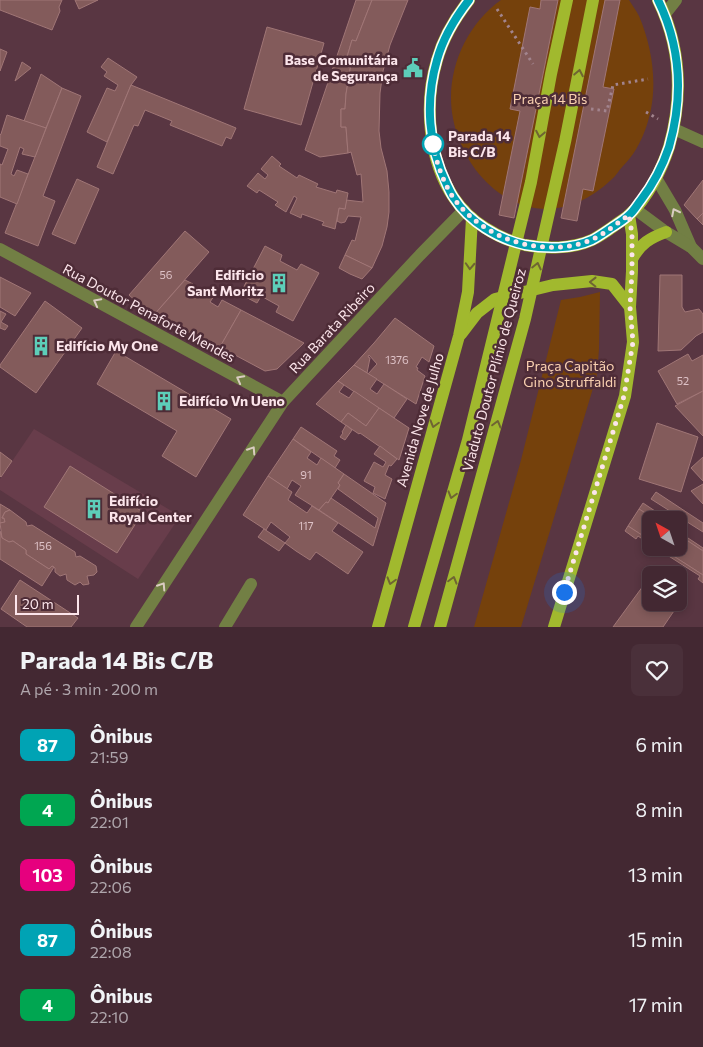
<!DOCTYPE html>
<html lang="pt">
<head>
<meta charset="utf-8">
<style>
	body { margin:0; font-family:Commissioner,sans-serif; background:#4a303a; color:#f1f3f6; height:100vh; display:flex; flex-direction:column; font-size:19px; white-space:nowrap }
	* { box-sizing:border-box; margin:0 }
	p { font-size:16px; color:#afa6ac }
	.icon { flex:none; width:28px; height:28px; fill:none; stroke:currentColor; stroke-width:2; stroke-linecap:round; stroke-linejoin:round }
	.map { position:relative; height:627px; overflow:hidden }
	.drawer { display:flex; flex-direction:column; background:#432832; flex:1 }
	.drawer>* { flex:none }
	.badge { padding:0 10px; border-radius:8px; font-size:18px; line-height:32px }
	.needle { width:32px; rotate:320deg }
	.controls { position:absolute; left:642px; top:511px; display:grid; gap:10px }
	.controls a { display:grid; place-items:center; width:45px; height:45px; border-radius:8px; background:#432832; box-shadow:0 2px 8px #0003,0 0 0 1px #5b444d; font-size:25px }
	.scale { position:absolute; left:15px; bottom:12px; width:64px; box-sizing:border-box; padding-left:5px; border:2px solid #fce5eb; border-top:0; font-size:14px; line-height:18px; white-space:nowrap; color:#fce5eb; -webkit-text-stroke:4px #4e2c37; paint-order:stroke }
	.you { position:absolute; width:25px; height:25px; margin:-12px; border:4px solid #fff; border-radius:50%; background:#1a73e8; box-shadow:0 0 0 8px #1a73e833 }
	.map>.badge { position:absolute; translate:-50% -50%; box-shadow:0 0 0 2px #fff }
	.round { display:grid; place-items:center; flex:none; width:52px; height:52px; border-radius:8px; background:#4a303a }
	.overview { display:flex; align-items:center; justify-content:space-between; height:85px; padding:0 20px }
	h1 { font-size:24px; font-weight:700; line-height:38px }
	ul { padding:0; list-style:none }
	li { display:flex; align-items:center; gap:15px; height:65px; padding:0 20px }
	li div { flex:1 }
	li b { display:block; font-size:19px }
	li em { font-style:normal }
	li .badge { min-width:55px; font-weight:700; text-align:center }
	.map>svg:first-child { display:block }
	.built { fill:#683d4b }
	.green { fill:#75410c }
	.building { fill:#835b5b; stroke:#a07676 }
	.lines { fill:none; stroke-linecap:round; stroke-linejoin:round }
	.path { stroke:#a2848e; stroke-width:3; stroke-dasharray:2.5 4; stroke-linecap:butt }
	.minor { stroke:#727f44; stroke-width:12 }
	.major { stroke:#a1b92e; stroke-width:12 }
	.major-bridge { stroke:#a1b92e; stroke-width:12 }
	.oneway { stroke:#6f6433 }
	.oneway2 { stroke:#daccc1 }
	.line-casing { stroke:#fff; stroke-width:11 }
	.line { stroke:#00a3b4; stroke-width:8 }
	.walk { stroke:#fce5eb; stroke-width:5; stroke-dasharray:0 9 }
	.stop-dot { fill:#fff; stroke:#00a3b4; stroke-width:2.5 }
	.labels { text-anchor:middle; stroke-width:5; stroke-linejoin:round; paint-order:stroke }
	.number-label { font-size:11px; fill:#dec2c7 }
	.poi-label { font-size:14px; font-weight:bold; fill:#fce5eb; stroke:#4e2c37; text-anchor:start }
	.park-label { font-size:14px; fill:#fad1b1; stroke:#4e2c37 }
	.stop-label { font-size:14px; font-weight:bold; fill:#fce5eb; stroke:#4e2c37; text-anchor:start }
	.street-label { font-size:14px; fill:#fce5eb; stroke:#4e2c37 }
</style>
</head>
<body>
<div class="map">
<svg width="703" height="627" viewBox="0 0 703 627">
	<rect width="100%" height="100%" fill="#593642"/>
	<!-- built -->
	<path class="built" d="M34 429 180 516 138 579 0 490V479Z"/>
	<!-- green -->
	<g class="green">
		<path d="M501 0H629C632 5 636 10 639 16 651 44 657 78 651 109 648 124 642 141 633 154 630 158 627 162 623 166 619 170 616 176 611 180 569 220 517 219 479 174 462 153 451 125 451 98 451 60 470 22 501 0Z"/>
		<path d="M600 292 599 349 597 375 521 627H474L521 460 561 300 580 297Z"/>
	</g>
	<!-- building -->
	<g class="building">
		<path d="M0 0H62L59 7 60 11 52 30 0 10Z"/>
		<path d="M75 0H98L79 9Z"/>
		<path d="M356 0H372L356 41 352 40 347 57 352 58 346 94 345 109H341V127H346L348 153 320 157 305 150Z"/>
		<path d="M372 0H408L390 45 383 71 380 93 379 131 381 148 387 171 389 192V212L387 227 382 246 372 268 345 255 352 240 355 241 361 217 348 216 345 222 341 223 337 221 339 208 345 209 346 200 363 202 361 174 357 175 351 152 348 153 346 127H341V109H345L346 94 352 58 347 57 352 40 356 41Z"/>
		<path d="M541 0H558L514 218 499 215 520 111 510 109 530 7 540 9Z"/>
		<path d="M605 0H620L603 87 614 89 593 191 583 189 577 221 561 218Z"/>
		<path d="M267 27 324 43 301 125 244 109Z"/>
		<path d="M0 49 7 52 0 71Z"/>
		<path d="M108 58 137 77 131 85 107 142 87 132 107 88 115 91 118 85 104 76 107 72 101 67Z"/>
		<path d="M22 62 31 68 15 81Z"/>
		<path d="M41 74 62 88 46 128 24 121Z"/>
		<path d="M131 85 236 128 231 139 226 137 222 146 170 125 172 121 145 110 138 126 134 125 113 174 97 167Z"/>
		<path d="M62 88 81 96 43 196 55 201 38 246 5 233Z"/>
		<path d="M7 115 46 128 35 157 22 154 24 149 20 147 11 174 14 176 17 170 28 174 17 204 0 197V164L2 165 8 149 0 146V135L1 134Z"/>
		<path d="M272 156 281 164 279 166 297 178 299 175 318 184 316 187 336 193 337 190 348 193 345 209 339 208 335 229 322 225 324 222 302 214 301 218 290 213 297 198 294 196 286 212 275 205 278 202 259 190 257 193 247 186 258 173 265 179 268 175 261 169Z"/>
		<path d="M77 179 99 189 75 244 52 234Z"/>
		<path d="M703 180V213L697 219 684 205Z"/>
		<path d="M703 213V225L697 219Z"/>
		<path d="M185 231 209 252 153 316 129 295Z"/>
		<path d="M265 246 282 255 280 261 297 270 301 264 319 273 293 321 276 312 279 306 261 296 257 303 240 294Z"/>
		<path d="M345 255 372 268 362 279 350 274 339 268Z"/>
		<path d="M660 275H682V307L685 312 699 309 703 314V332L696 336 681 350 658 351Z"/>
		<path d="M0 277 31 293 15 316 0 307Z"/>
		<path d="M185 280 193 284 190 291 198 296 201 289 214 296 210 302 218 307 222 300 241 310 220 347 153 316Z"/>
		<path d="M45 301 82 328 36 393 0 367V365Z"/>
		<path d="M241 310 304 343 277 369 265 371 220 347Z"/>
		<path d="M0 311 6 314 1 322 8 326 5 330 0 328Z"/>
		<path d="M395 318 434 346 429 362 422 357 416 367 418 368 417 370 425 376 416 404 368 374 377 364 369 355 368 357 370 358 367 373 354 365 374 343Z"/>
		<path d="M116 351 231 419 196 477 162 456 177 431 97 384Z"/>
		<path d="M688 354 692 361 703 355V391L677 404 658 371Z"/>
		<path d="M354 365 377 379 370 389 377 394 384 384 407 399 394 418 338 381Z"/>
		<path d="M338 381 344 385 339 392 349 398 354 391 379 408 366 426 348 413 341 422 316 404Z"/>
		<path d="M703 391V436L675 406Z"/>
		<path d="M379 408 409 428 399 460 360 433 359 434 341 422 348 413 366 426Z"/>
		<path d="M657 423 698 437 681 492 639 479Z"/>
		<path d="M346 425 352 430 345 440 340 437 343 433 342 432Z"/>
		<path d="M301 427 337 451 334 456 340 460 335 468 293 439Z"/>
		<path d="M293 439 311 452 307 458 317 465 321 458 344 474 338 483 340 485 331 498 328 503 326 502 319 510 295 495 301 486 292 480 287 489 268 476Z"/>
		<path d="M380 446 397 459 391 466 389 465 385 475 392 479 385 499 373 493 375 487 364 481 374 462 383 467 386 462 374 454Z"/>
		<path d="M0 452 12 461 1 477 0 476Z"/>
		<path d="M703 457V481L691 468Z"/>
		<path d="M70 466 143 512 117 553 44 507Z"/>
		<path d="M344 474 386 503 373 546 319 510 326 502 328 503 331 498 375 528 378 518 338 489 340 485 338 483Z"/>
		<path d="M268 476 292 492 288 500 307 513 312 506 338 523 332 531 363 552 348 574 316 552 310 560 296 551 285 543 290 537 271 522 266 530 243 515Z"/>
		<path d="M703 484V504L691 491Z"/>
		<path d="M656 492 703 523V532L651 499Z"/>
		<path d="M643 503 655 511 653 515 661 520H656L639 509Z"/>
		<path d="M0 504 10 510 5 512 2 518H4L5 522 0 523Z"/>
		<path d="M639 509 656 520H651V541L628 526Z"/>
		<path d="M10 510 26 522 27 526 32 525 75 552 76 557 80 556 96 566 97 572 94 575 87 576 89 584 83 585 80 582 75 585 67 580 66 574 60 576 55 572V568L52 566 49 569 26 554V550L13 541 9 542 2 538 0 523 5 522 4 518H2L5 512Z"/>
		<path d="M628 526 651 541V545L638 536 636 539 625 531Z"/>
		<path d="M264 529 285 543 279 551 258 537Z"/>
		<path d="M0 531 2 538 9 542 13 541 26 550V554L49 569 52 566 54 567 42 586 0 559Z"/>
		<path d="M679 532 703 548V551L679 535Z"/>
		<path d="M679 535 703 551V575L661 548H679Z"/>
		<path d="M656 548H661L703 575V583L698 579 700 576Z"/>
		<path d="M20 580 78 618 71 627H27L1 609Z"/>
		<path d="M643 586 651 591V602H667L676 608 663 627H613Z"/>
	</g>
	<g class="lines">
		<!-- path -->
		<g class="path">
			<path d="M497 9 533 64"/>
			<path d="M591 109 607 111 613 85 648 79"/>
			<path d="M646 112 658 119"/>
		</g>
		<!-- minor -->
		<g class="minor">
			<path d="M665 14 676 0"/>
			<path d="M674 129 703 142"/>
			<path d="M656 178 675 210 691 247"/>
			<path d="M635 209 666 232 691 247 703 259"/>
			<path d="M0 249 283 402"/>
			<path d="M136 627 283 402 420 255 464 210"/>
			<path d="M225 627 251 584"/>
		</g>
		<!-- major -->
		<g class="major">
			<path d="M469 0C455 18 443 38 437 60 424 103 428 159 454 198 469 221 498 239 525 245 546 249 572 249 592 240 600 236 607 231 614 226 619 222 625 219 629 215 647 199 662 169 669 147 683 97 681 47 658 0"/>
			<path d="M632 259C641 243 650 238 666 232"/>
			<path d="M461 334 477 313 495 299 553 285 592 281 612 284 630 307"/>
			<path d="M378 627 459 336 468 292 472 218"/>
			<path d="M554 627 625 396 633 342 630 307 632 271V234L629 215"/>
		</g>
		<!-- major-bridge -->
		<g class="major-bridge">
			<path d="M414 627 468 440 531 182 551 74 567 0"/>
			<path d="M440 627 525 319 565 142 593 0"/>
		</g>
	</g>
	<!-- one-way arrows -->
	<defs><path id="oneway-chevron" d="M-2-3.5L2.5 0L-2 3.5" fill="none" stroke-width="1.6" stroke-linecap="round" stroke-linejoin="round" transform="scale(1.25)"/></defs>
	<g class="oneway">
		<use href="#oneway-chevron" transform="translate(579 73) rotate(-79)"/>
		<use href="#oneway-chevron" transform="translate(540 134) rotate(101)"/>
		<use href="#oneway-chevron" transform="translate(470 266) rotate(93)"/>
		<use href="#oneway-chevron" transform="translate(537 266) rotate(-77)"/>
		<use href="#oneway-chevron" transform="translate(593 282) rotate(-179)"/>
		<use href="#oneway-chevron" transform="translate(434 424) rotate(106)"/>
		<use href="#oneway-chevron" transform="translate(497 424) rotate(-75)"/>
		<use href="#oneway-chevron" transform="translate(452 495) rotate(106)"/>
		<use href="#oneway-chevron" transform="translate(453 580) rotate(-74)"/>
		<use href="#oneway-chevron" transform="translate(391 581) rotate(106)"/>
	</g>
	<g class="oneway2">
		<use href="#oneway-chevron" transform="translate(675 212) rotate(-117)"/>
		<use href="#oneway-chevron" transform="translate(97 302) rotate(-152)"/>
		<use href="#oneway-chevron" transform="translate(240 379) rotate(-152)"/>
		<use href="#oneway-chevron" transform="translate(252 450) rotate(-57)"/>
		<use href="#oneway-chevron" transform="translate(162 586) rotate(-57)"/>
	</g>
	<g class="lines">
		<defs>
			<path id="line" d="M469 0C455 18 443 38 437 60 425 101 428 146 447 185 449 189 451 194 454 198 469 222 498 239 525 245 546 249 572 249 592 240 598 237 605 232 611 228 617 224 624 220 629 215 634 211 637 205 641 200 654 183 662 168 669 147 683 98 681 47 658 0"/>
		</defs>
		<!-- line casing -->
		<use href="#line" class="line-casing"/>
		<!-- line -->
		<use href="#line" class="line"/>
		<!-- walk -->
		<path class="walk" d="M433 144 432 140C435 158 443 184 455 200 482 235 526 252 569 246 576 245 584 243 591 240 605 234 617 223 629 215L632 234V271L630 307 633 342 624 396 564 592"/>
	</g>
	<!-- icons -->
	<defs>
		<symbol id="civic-bare" viewBox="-9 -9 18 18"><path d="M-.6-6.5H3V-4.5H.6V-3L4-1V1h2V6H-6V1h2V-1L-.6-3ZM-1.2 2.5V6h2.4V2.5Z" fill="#5dceb9" stroke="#4e2c37" stroke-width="2.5" paint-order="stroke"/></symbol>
		<symbol id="building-bare" viewBox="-9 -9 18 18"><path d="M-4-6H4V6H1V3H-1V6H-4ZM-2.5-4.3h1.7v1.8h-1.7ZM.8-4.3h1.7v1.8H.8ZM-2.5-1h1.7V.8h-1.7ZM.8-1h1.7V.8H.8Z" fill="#5dceb9" stroke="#4e2c37" stroke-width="2.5" paint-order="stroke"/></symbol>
	</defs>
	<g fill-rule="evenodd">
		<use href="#civic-bare" x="399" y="54" width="28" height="28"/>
		<use href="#building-bare" x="265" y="269" width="28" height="28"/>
		<use href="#building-bare" x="27" y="332" width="28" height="28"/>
		<use href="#building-bare" x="150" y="387" width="28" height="28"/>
		<use href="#building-bare" x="80" y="495" width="28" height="28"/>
	</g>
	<!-- markers -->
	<circle class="stop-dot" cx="433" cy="144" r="10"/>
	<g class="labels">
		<!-- number labels -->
		<g class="number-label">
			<text x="166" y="279">56</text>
			<text x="397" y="364">1376</text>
			<text x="683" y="385">52</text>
			<text x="306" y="479">91</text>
			<text x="306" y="530">117</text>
			<text x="43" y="550">156</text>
		</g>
		<!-- poi labels -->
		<g class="poi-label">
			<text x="398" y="65" text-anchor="end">Base Comunitária<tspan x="398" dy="16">de Segurança</tspan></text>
			<text x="264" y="280" text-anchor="end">Edificio<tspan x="264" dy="16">Sant Moritz</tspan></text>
			<text x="56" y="351">Edifício My One</text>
			<text x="179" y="406">Edifício Vn Ueno</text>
			<text x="109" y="506">Edifício<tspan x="109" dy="16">Royal Center</tspan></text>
		</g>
		<!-- park labels -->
		<g class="park-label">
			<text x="550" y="104">Praça 14 Bis</text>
			<text x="570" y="371">Praça Capitão<tspan x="570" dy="16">Gino Struffaldi</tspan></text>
		</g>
		<!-- stop labels -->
		<g class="stop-label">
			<text x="448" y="141">Parada 14<tspan x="448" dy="16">Bis C/B</tspan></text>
		</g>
		<!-- street labels -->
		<g class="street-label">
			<text transform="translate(149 313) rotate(28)" y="5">Rua Doutor Penaforte Mendes</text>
			<text transform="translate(332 328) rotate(-47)" y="5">Rua Barata Ribeiro</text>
			<text transform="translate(494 370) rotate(-75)" y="5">Viaduto Doutor Plínio de Queiroz</text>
			<text transform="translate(420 420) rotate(-74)" y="5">Avenida Nove de Julho</text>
		</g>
	</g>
</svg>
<div class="controls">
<a><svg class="needle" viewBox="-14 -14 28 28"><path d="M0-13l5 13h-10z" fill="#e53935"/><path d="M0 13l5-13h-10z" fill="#afa6ac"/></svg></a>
<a><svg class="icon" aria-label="layers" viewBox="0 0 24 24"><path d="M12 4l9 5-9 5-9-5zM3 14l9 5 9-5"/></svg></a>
</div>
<div class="scale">20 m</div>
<div class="you" style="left:564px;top:592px"></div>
</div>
<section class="drawer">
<div class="overview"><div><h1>Parada 14 Bis C/B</h1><p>A pé · 3 min · 200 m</p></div><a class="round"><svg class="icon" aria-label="heart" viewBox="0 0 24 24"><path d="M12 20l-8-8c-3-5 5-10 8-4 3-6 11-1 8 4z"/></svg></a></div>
<ul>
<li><span class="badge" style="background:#00a3b4;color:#fff">87</span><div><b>Ônibus</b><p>21:59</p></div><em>6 min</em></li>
<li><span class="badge" style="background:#00a651;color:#fff">4</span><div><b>Ônibus</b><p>22:01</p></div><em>8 min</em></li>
<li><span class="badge" style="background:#e6007e;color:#fff">103</span><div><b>Ônibus</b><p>22:06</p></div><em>13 min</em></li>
<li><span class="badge" style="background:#00a3b4;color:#fff">87</span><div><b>Ônibus</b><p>22:08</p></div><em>15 min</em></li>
<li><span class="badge" style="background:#00a651;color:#fff">4</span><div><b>Ônibus</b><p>22:10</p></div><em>17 min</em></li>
</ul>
</section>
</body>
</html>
